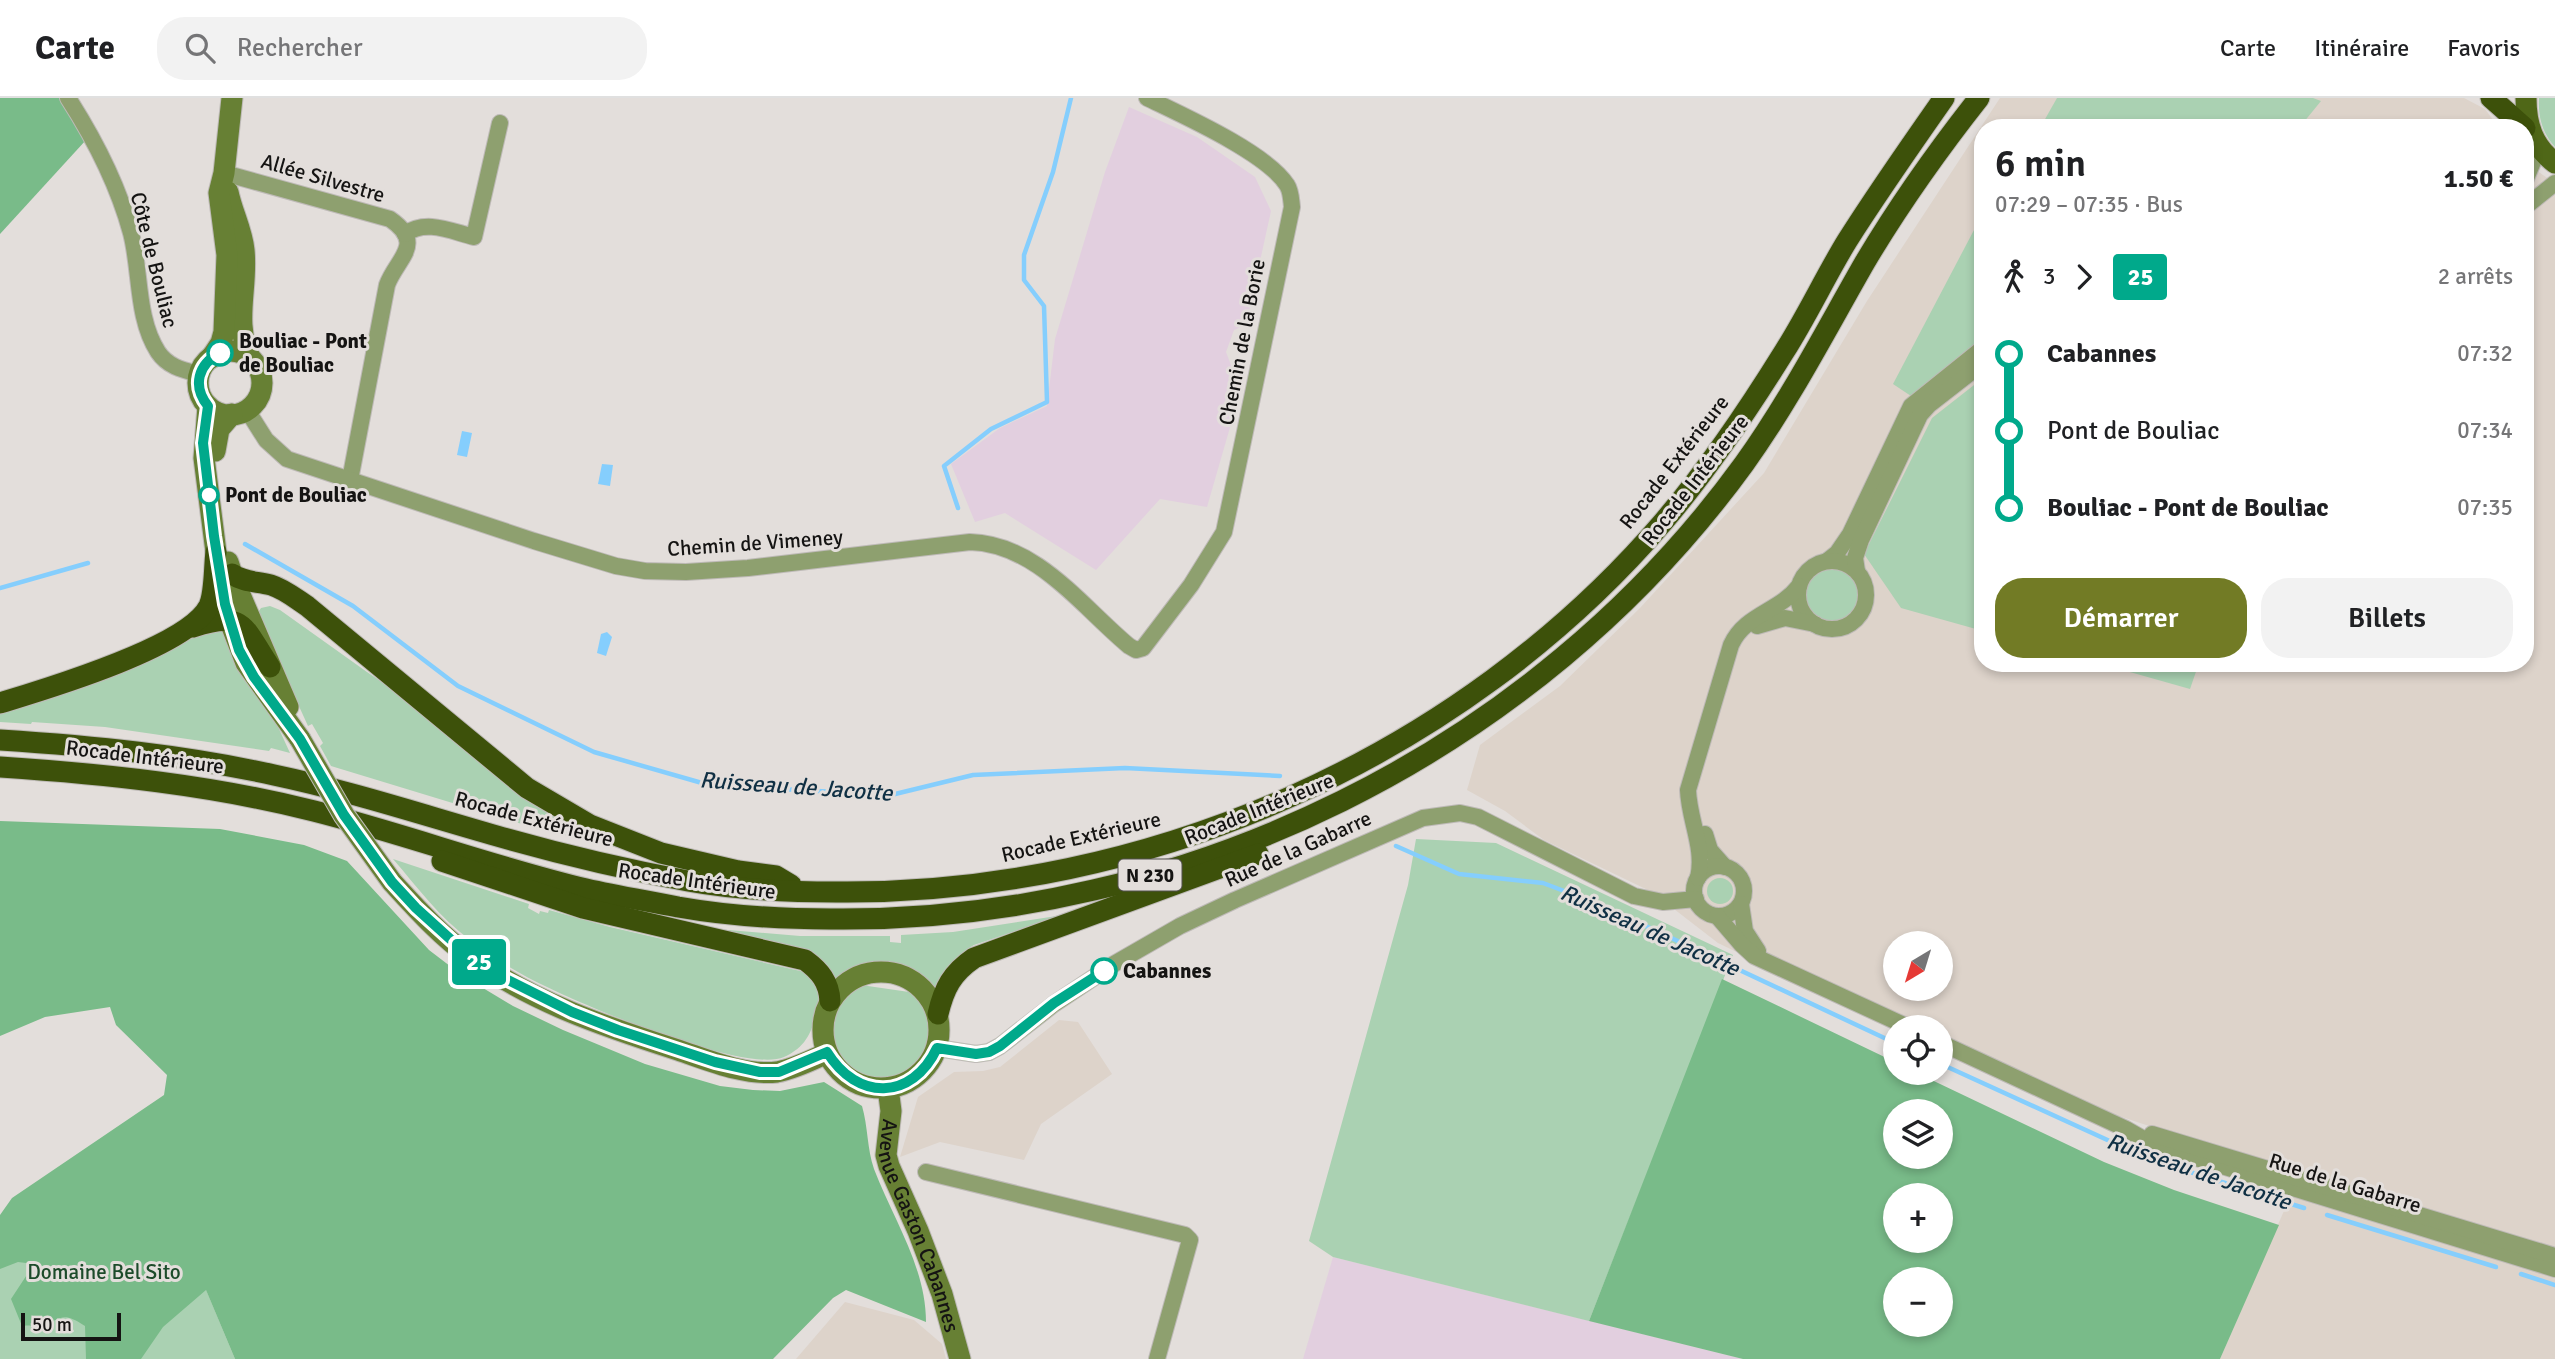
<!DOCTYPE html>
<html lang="fr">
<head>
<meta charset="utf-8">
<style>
	body { margin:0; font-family:Signika,sans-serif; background:#f2f2f2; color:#202124; height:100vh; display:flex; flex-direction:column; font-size:26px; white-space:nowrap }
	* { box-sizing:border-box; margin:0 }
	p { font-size:23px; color:#757577 }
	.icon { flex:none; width:38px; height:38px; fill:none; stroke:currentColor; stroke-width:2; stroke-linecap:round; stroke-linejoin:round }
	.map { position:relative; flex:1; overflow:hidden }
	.sheet { position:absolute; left:1974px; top:21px; width:560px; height:553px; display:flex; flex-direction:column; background:#fff; border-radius:28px; box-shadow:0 4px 10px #0003 }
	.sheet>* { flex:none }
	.badge { padding:0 14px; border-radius:5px; font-size:24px; line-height:46px }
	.needle { width:46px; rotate:218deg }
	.fabs { position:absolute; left:1883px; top:833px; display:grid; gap:14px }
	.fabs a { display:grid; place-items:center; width:70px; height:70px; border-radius:50%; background:#fff; box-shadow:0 4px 10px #0003; font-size:35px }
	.scale { position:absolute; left:21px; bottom:18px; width:100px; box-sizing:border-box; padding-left:7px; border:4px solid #151413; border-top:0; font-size:19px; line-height:24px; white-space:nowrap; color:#151413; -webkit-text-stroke:5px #e3dedb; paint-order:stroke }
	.map>.badge { position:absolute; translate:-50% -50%; box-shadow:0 0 0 4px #fff }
	.legs { display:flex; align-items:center; gap:10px; height:77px; padding:0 21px; font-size:23px }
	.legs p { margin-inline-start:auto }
	.headline { display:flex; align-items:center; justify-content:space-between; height:119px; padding:0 21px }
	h1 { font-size:38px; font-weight:600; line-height:52px }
	.cta { display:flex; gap:14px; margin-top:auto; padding:14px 21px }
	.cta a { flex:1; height:80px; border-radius:28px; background:#727b25; color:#fff; font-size:28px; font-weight:600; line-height:80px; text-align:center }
	.cta a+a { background:#f2f2f2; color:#202124 }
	ul { padding:0 21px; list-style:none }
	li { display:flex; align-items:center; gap:24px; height:77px; font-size:26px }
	li i { display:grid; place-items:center; width:10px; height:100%; margin:0 9px; background:currentColor }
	li i::after { content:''; width:18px; height:18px; margin:-9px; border:5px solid; border-radius:50%; background:#fff }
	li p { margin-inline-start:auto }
	li:first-child i { background:linear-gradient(#0000 50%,currentColor 0) }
	li:last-child i { background:linear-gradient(currentColor 50%,#0000 0) }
	header { display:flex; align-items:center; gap:42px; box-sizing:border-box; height:98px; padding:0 35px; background:#fff; border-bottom:2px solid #e0e0e0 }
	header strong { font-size:33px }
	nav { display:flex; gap:38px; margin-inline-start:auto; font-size:24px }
	.search { width:490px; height:63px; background:#f2f2f2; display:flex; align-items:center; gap:18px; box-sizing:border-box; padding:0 24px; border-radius:28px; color:#757577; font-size:26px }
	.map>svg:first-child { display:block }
	.built { fill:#ddd3ca; fill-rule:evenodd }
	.industrial { fill:#e2cfdf }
	.green { fill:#aad1b2 }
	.forest { fill:#79bb89; fill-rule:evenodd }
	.water { fill:#85cefd }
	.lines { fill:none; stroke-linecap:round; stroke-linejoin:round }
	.stream { stroke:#85cefd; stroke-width:4.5 }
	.street-casing { stroke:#bebab7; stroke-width:18 }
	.secondary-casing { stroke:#bebab7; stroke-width:23 }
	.primary-casing { stroke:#bebab7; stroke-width:23 }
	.highway-casing { stroke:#bebab7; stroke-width:23 }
	.street { stroke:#8ea06f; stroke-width:16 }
	.secondary { stroke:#678034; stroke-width:21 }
	.primary { stroke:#4f6717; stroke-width:21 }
	.highway { stroke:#3d510a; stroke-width:21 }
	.secondary-bridge-casing { stroke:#bebab7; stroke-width:23; stroke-linecap:butt }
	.secondary-bridge { stroke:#678034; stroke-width:21 }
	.line-1-casing { stroke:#fff; stroke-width:16 }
	.line-1 { stroke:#00a98b; stroke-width:10 }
	.stop-1-dot { fill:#fff; stroke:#00a98b; stroke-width:3.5 }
	.labels { text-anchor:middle; stroke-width:6; stroke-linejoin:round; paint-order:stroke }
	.shield { fill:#e3dedb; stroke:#53514f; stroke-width:2 }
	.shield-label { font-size:19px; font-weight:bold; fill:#151413 }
	.street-label { font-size:21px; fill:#151413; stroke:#e3dedb }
	.stop-label { font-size:21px; font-weight:bold; fill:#151413; stroke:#e3dedb; text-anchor:start }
	.park-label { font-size:21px; fill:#1c4b2a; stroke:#e3dedb }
	.water-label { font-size:23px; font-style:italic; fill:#103044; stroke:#e3dedb }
</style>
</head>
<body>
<header>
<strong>Carte</strong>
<div class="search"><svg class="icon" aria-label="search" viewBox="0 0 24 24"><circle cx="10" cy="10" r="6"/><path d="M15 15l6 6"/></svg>Rechercher</div>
<nav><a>Carte</a><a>Itinéraire</a><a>Favoris</a></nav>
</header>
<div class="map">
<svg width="2555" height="1261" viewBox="0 0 2555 1261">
	<rect width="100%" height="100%" fill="#e3dedb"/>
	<!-- built -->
	<g class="built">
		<path d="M2000 0H2464L2485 11 2499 30H1983V565H2525V65L2555 85V1261H2220L2299 1078 2098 1011 1941 951V929H1895V931L1718 845 1652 794 1544 742 1505 713 1467 692 1480 647 1560 588 1640 510 1764 375 1867 203ZM1895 845H1941V891H1895Z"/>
		<path d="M1059 922 1078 924 1112 976 1041 1026 1024 1062 940 1044 900 1059 918 999 954 974 983 973 1000 969Z"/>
		<path d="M845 1204 914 1222 942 1246 946 1261H796Z"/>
	</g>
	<!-- industrial -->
	<g class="industrial">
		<path d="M1129 9 1197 39 1255 79 1271 113 1246 227 1234 232 1226 254 1234 275 1223 310 1233 319 1207 409 1160 401 1096 472 1005 415 975 424 951 366 1000 330 1047 308 1055 241 1105 74Z"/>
		<path d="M1333 1159 1743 1261H1303Z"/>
	</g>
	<!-- green -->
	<g class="green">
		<path d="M2057 0H2313L2321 3 2299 30H2040Z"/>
		<path d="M2539 0H2555V49C2542 35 2538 19 2539 0Z"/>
		<path d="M1974 132 1983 133V239L1911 298 1893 286Z"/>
		<path d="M1983 280V533L1901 510 1864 456 1932 320Z"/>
		<circle cx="1832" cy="497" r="26"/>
		<path d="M270 508 280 512 367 574 632 753 535 730 331 668 320 648 323 645 312 626 308 628 257 516 261 510Z"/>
		<path d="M222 529 274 620 290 655 271 650 269 653 105 629 32 624 31 626 0 624V612L205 531Z"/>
		<path d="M2098 565H2199L2190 591Z"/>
		<path d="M1416 741 1496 745 1733 857 1589 1223 1333 1159 1309 1143 1408 787Z"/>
		<path d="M393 761 529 806 528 810 539 816 540 813 548 815 549 812 610 829 809 875 823 899C812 925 813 946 784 959 746 976 588 909 547 889 520 876 494 861 470 842 439 819 418 790 393 761Z"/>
		<circle cx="1720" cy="793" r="13"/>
		<path d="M1063 817 974 847C955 857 947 873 938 892 906 863 871 855 836 884L716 831 800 838H890V844L901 845V837L953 834Z"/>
		<path d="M861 887 916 895C964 956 877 1016 840 959 834 950 831 940 832 929 834 909 844 896 861 887Z"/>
		<path d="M143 1041 235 1261H0V1125Z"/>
	</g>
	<!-- forest -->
	<g class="forest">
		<path d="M0 0H60L86 42 0 136Z"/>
		<path d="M0 723 220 731 304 747 347 763 429 852 463 878 513 908 563 932 645 966 720 988 753 992 780 993 824 984 862 1008C868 1028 867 1051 874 1071 893 1121 926 1169 926 1224L846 1192 833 1200 773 1261H235L206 1192 163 1229 141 1261H86L85 1228C60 1212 64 1222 40 1227 35 1228 28 1227 22 1228L11 1201 34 1166 18 1164 0 1171V1117L12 1100 164 997 167 977 116 927 110 909 45 919 0 938Z"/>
		<path d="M1722 881 1895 964V975H1917L2104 1064 2174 1092 2279 1127 2220 1261H1743L1589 1223ZM1895 1013H1941V1059H1895ZM1895 1097H1941V1143H1895ZM1895 1181H1941V1227H1895Z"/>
	</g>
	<!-- water -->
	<g class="water">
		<path d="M462 333 472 335 467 359 457 357Z"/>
		<path d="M602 366 613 367 610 388 598 386Z"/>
		<path d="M607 534 612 539 606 558 597 555 601 536Z"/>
	</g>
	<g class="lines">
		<!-- stream -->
		<g class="stream">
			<path d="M958 410 944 368 991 331 1047 304 1044 208 1024 182V157L1053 74 1071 0"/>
			<path d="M245 446 353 508 458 588 594 654 709 687 891 697 973 677 1125 670 1280 678"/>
			<path d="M0 490 88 465"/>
			<path d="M1396 748 1459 776 1543 785 1601 807 1895 945"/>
			<path d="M1941 966 2149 1061 2304 1110"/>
			<path d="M2327 1117 2496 1169"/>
			<path d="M2521 1176 2555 1187"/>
		</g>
		<defs>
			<g id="street">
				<path d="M68 0C95 42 118 87 131 135 141 173 136 220 158 254 168 269 183 272 199 276"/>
				<path d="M224 75 390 121C426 146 397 160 387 187L350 382"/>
				<path d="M2525 83 2533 64 2531 39"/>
				<path d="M2525 109 2555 85"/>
				<path d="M405 136C426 121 450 133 474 139L500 25"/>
				<path d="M247 312 266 342 287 361 534 443 616 468 645 473 686 474 748 470 970 444C1037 446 1081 508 1129 548L1136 552 1143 550 1191 487 1224 434 1292 109C1291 101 1291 93 1287 87 1267 55 1182 17 1147 0"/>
				<path d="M1827 463 1837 455 1850 436 1911 308 1983 250"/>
				<circle cx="1832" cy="497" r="34"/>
				<path d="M1857 473 1855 460 1861 442 1920 317 1929 307 1983 265"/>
				<path d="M1757 528 1785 520 1815 526"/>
				<path d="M1705 736 1710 752 1725 769"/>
				<circle cx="1719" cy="793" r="25"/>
				<path d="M1698 780C1705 750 1689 722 1688 692L1731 547C1745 516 1779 514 1799 488"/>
				<path d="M1741 806 1745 833 1758 853"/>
				<path d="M1717 818 1741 846 1754 858 1908 929"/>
				<path d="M1941 945 2126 1031 2154 1047 2555 1171"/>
				<path d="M937 950 976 956 989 954 1000 948 1054 906 1114 866 1180 828 1235 802 1423 720 1460 715 1478 719 1634 798 1663 804 1696 801"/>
				<path d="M2152 1036 2555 1158"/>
				<path d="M926 1074 1185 1137 1190 1142 1157 1261"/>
			</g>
			<g id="secondary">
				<path d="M228 94C232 114 242 132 244 152 248 190 233 224 250 260"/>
				<circle cx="230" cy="285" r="32"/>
				<path d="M211 260 221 245 224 234 227 157 219 95 224 75 232 0"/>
				<path d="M208 308 204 360 216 454 229 521 246 565 300 641"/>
				<path d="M215 353 219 331 232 316"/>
				<path d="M228 464 235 485 288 609"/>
				<path d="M392 784C416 810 440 837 469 858 531 904 606 929 678 952 708 962 745 978 777 974 794 971 812 962 827 955"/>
				<circle cx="881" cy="932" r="58"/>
				<path id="s1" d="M888 990 891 1013 886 1057 889 1068 918 1133 942 1196 960 1261"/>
			</g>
			<path id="primary" d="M2526 0C2526 27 2533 48 2555 65"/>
			<g id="highway">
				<path d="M2491 0 2525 30"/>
				<path d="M232 476C245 485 257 483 271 487 284 491 295 500 307 508L527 690 590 727 661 755 738 773 776 778 791 787"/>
				<path d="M193 529C246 512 243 529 270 569"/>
				<path d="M0 605C46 591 188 549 209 508 215 495 214 469 216 454"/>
				<path d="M0 642C93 648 184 657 274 677 350 693 423 717 497 738 560 756 623 771 688 783 737 792 787 794 837 794 1148 797 1461 660 1664 423 1709 370 1748 312 1784 254 1807 218 1825 179 1847 143 1878 94 1911 47 1944 0"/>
				<path d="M0 669C106 676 211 687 314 713 405 736 494 769 586 791 616 798 648 803 678 809 729 818 780 821 831 821 1185 825 1535 654 1744 366 1790 302 1826 232 1865 164 1899 107 1938 52 1979 0"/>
				<path d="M442 763 583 810 805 862C820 873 829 884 830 903"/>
				<path d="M938 916C944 890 952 875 974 860L1258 756"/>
			</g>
		</defs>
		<!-- street casing -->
		<use href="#street" class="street-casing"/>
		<!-- secondary casing -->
		<use href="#secondary" class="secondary-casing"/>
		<!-- primary casing -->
		<use href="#primary" class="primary-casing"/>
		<!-- highway casing -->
		<use href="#highway" class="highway-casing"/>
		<!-- street -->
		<use href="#street" class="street"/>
		<!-- secondary -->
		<use href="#secondary" class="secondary"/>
		<!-- primary -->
		<use href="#primary" class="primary"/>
		<!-- highway -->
		<use href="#highway" class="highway"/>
		<defs>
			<path id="secondary-bridge" d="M300 641 344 717 392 784"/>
		</defs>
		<!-- secondary-bridge casing -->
		<use href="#secondary-bridge" class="secondary-bridge-casing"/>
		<!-- secondary-bridge -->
		<use href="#secondary-bridge" class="secondary-bridge"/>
	</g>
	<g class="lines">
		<defs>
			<path id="line-1" d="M220 255C198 266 192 288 208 308L203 345 214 438 225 506 239 552 254 579 300 641 344 717 392 784 416 810 469 858 498 877 572 914 618 932 715 964 760 974H779L827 954C857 1003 912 1003 937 950L976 956 989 954 1000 948 1054 905 1104 873"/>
		</defs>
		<!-- line-1 casing -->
		<use href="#line-1" class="line-1-casing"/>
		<!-- line-1 -->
		<use href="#line-1" class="line-1"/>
	</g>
	<!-- markers -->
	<g class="stop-1-dot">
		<circle cx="220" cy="255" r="12"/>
		<circle cx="209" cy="397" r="9"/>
		<circle cx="1104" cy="873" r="12"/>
	</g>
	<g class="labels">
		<!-- shield labels -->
		<rect class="shield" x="1118.5" y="761.5" width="63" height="31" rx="5"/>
		<g class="shield-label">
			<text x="1150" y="784">N 230</text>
		</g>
		<!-- street labels -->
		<g class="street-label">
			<text transform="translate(323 80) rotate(16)" y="7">Allée Silvestre</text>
			<text transform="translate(154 162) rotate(76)" y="7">Côte de Bouliac</text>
			<text transform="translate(1242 244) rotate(-79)" y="7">Chemin de la Borie</text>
			<text transform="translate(1674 364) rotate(-52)" y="7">Rocade Extérieure</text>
			<text transform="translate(1695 382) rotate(-52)" y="7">Rocade Intérieure</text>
			<text transform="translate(755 445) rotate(-4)" y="7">Chemin de Vimeney</text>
			<text transform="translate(145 659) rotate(7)" y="7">Rocade Intérieure</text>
			<text transform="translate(1259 711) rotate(-22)" y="7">Rocade Intérieure</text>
			<text transform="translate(534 721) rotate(15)" y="7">Rocade Extérieure</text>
			<text transform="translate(1081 739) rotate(-13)" y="7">Rocade Extérieure</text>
			<text transform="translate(1298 751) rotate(-24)" y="7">Rue de la Gabarre</text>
			<text transform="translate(697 783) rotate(8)" y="7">Rocade Intérieure</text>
			<text transform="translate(2345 1085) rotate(17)" y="7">Rue de la Gabarre</text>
			<text dy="7" stroke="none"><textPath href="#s1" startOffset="144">Avenue Gaston Cabannes</textPath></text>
		</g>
		<!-- stop labels -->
		<g class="stop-label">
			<text x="239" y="250">Bouliac - Pont<tspan x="239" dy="24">de Bouliac</tspan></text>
			<text x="225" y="404">Pont de Bouliac</text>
			<text x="1123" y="880">Cabannes</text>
		</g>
		<!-- park labels -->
		<g class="park-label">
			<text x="104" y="1181">Domaine Bel Sito</text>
		</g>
		<!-- water labels -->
		<g class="water-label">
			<text transform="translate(796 688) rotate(4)" y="8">Ruisseau de Jacotte</text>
			<text transform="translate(1650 832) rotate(24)" y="8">Ruisseau de Jacotte</text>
			<text transform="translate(2199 1073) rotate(19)" y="8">Ruisseau de Jacotte</text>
		</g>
	</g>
</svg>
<div class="fabs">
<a><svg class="needle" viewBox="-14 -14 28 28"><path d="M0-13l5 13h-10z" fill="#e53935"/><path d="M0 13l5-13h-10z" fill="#757577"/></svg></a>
<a><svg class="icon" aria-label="locate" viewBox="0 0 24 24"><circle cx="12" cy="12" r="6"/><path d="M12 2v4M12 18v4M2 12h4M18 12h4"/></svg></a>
<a><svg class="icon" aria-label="layers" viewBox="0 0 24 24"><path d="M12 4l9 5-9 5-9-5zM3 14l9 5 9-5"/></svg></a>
<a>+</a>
<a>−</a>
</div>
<div class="scale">50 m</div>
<b class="badge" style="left:479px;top:864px;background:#00a98b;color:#fff">25</b>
<section class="sheet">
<div class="headline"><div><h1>6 min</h1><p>07:29 – 07:35 · Bus</p></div><b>1.50 €</b></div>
<div class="legs"><svg class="icon" aria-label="walk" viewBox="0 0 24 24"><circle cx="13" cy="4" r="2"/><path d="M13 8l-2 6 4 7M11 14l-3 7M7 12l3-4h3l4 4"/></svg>3<svg class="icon" aria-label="forward" viewBox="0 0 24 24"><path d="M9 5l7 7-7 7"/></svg><b class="badge" style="background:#00a98b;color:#fff">25</b><p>2 arrêts</p></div>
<ul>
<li><i style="color:#00a98b"></i><b>Cabannes</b><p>07:32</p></li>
<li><i style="color:#00a98b"></i><span>Pont de Bouliac</span><p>07:34</p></li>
<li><i style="color:#00a98b"></i><b>Bouliac - Pont de Bouliac</b><p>07:35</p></li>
</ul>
<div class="cta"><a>Démarrer</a><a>Billets</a></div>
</section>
</div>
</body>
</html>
